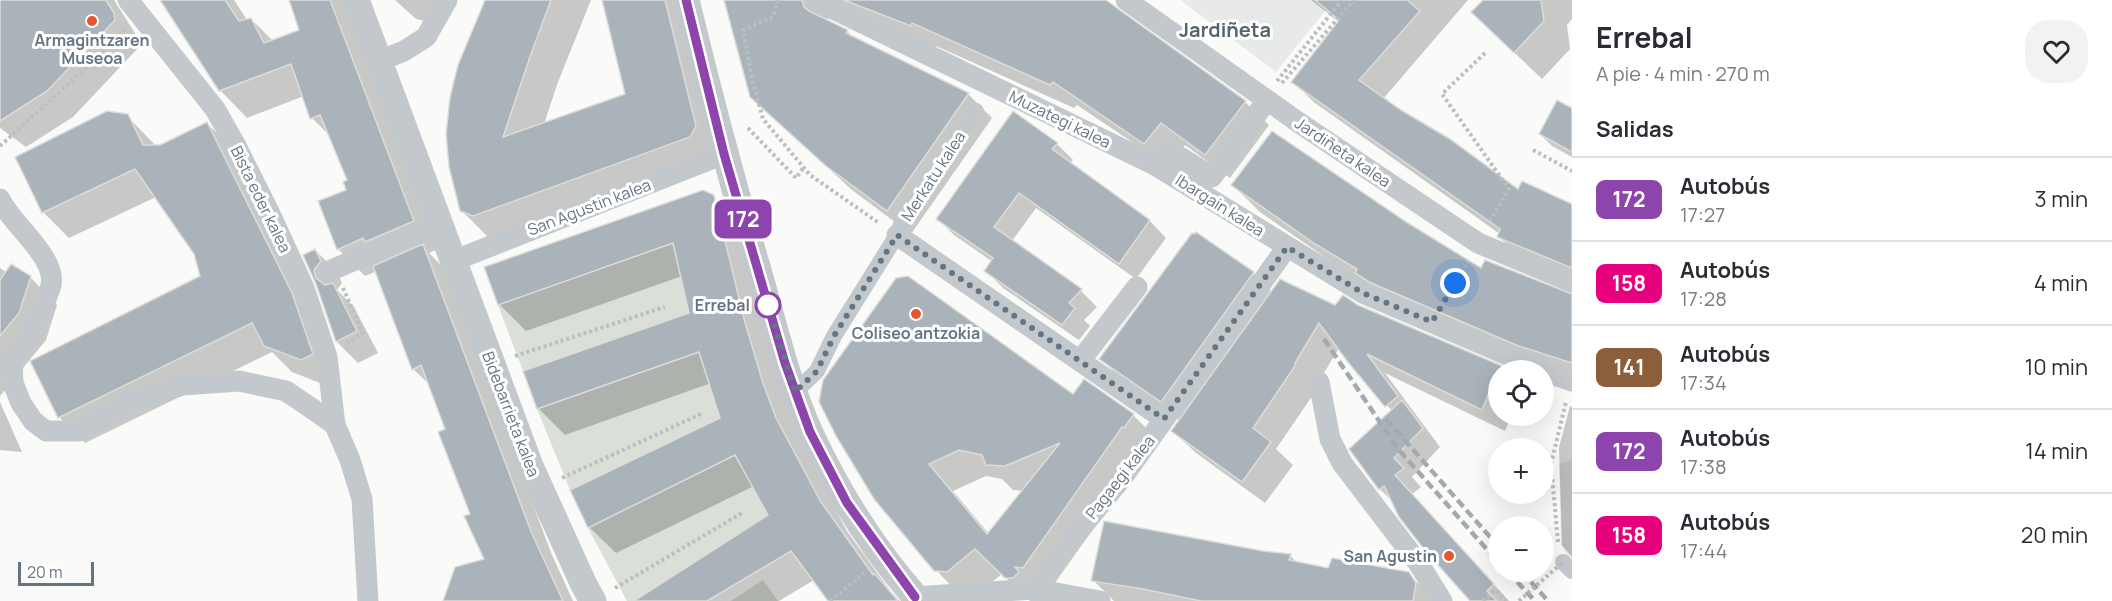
<!DOCTYPE html>
<html lang="es">
<head>
<meta charset="utf-8">
<style>
	body { margin:0; font-family:Manrope,sans-serif; background:#f2f2f3; color:#2b2b33; height:100vh; display:flex; flex-direction:column; font-size:22px; white-space:nowrap }
	* { box-sizing:border-box; margin:0 }
	p { font-size:20px; color:#7c7c81 }
	.icon { flex:none; width:33px; height:33px; fill:none; stroke:currentColor; stroke-width:2; stroke-linecap:round; stroke-linejoin:round }
	.map { position:relative; flex:1; overflow:hidden }
	.panel { display:flex; flex-direction:column; background:#fff; width:540px }
	.panel>* { flex:none }
	.badge { padding:0 12px; border-radius:9px; font-size:21px; line-height:39px }
	.tools { position:absolute; left:1488px; top:360px; display:grid; gap:12px }
	.tools a { display:grid; place-items:center; width:66px; height:66px; border-radius:50%; background:#fff; box-shadow:0 6px 24px #0002; font-size:30px }
	.scale { position:absolute; left:18px; bottom:15px; width:76px; box-sizing:border-box; padding-left:6px; border:3px solid #657683; border-top:0; font-size:16px; line-height:21px; white-space:nowrap; color:#657683; -webkit-text-stroke:4px #fff; paint-order:stroke }
	.you { position:absolute; width:30px; height:30px; margin:-15px; border:4px solid #fff; border-radius:50%; background:#1a73e8; box-shadow:0 0 0 9px #1a73e833 }
	.map>.badge { position:absolute; translate:-50% -50%; box-shadow:0 0 0 3px #fff }
	h2 { padding:0 24px; font-size:22px; line-height:54px }
	.round { display:grid; place-items:center; flex:none; width:63px; height:63px; border-radius:24px; background:#f2f2f3 }
	.head { display:flex; align-items:center; justify-content:space-between; height:102px; padding:0 24px }
	h1 { font-size:28px; font-weight:700; line-height:45px }
	ul { padding:0; list-style:none }
	li { display:flex; align-items:center; gap:18px; height:84px; padding:0 24px; border-top:2px solid #e1e1e2 }
	li div { flex:1 }
	li b { display:block; font-size:22px }
	li em { font-style:normal }
	li .badge { min-width:66px; font-weight:700; text-align:center }
	main { display:flex; flex:1; min-height:0 }
	.map>svg:first-child { display:block }
	.built { fill:#e8e9e9 }
	.green { fill:#dadfd7 }
	.shadow { fill:#0003; fill-rule:evenodd }
	.building { fill:#aab3b9; stroke:#dcdcda; stroke-width:1.5; fill-rule:evenodd }
	.lines { fill:none; stroke-linecap:round; stroke-linejoin:round }
	.path { stroke:#bbbfc2; stroke-width:4; stroke-dasharray:3 3; stroke-linecap:butt }
	.pedestrian { stroke:#c3c8cc; stroke-width:16 }
	.minor { stroke:#c3c8cc; stroke-width:21 }
	.tertiary { stroke:#c3c8cc; stroke-width:27 }
	.rail { stroke:#a2aab0; stroke-width:4.5; stroke-dasharray:9 4.5; stroke-linecap:butt }
	.path-bridge { stroke:#bbbfc2; stroke-width:4; stroke-dasharray:3 3; stroke-linecap:butt }
	.line-casing { stroke:#fff; stroke-width:14 }
	.line { stroke:#8e44ad; stroke-width:9 }
	.walk { stroke:#657683; stroke-width:6; stroke-dasharray:0 10.8 }
	.poi-dot { fill:#e4572e; stroke:#fff; stroke-width:2 }
	.stop-dot { fill:#fff; stroke:#8e44ad; stroke-width:3 }
	.labels { text-anchor:middle; stroke-width:6; stroke-linejoin:round; paint-order:stroke }
	.poi-label { font-size:16px; font-weight:bold; fill:#657683; stroke:#fff }
	.street-label { font-size:16px; fill:#657683; stroke:#fff }
	.stop-label { font-size:16px; font-weight:bold; fill:#657683; stroke:#fff; text-anchor:end }
	.quarter-label { font-size:20px; font-weight:bold; fill:#57646e; stroke:#fff }
</style>
</head>
<body>
<main>
<div class="map">
<svg width="1572" height="601" viewBox="0 0 1572 601">
	<rect width="100%" height="100%" fill="#fafaf8"/>
	<!-- built -->
	<g class="built">
		<path d="M1180 0H1334L1276 72Z"/>
		<path d="M1572 460V557L1569 559 1561 545 1559 464Z"/>
	</g>
	<!-- green -->
	<g class="green">
		<path d="M673 243 689 313 523 371 498 305Z"/>
		<path d="M699 352 721 418 570 490 537 409Z"/>
		<path d="M736 455 768 515 634 601H627L588 528Z"/>
		<path d="M763 580 778 601H731Z"/>
	</g>
	<!-- shadow -->
	<g class="shadow">
		<path d="M0 0H114L140 41V46L73 117 26 147 0 128Z"/>
		<path d="M162 0H234L247 20 251 19 273 41 301 31 289 0H346L440 248 429 253 443 267 552 555 573 601H445L486 560 447 430 431 386 413 369 377 271 365 276 338 249 349 181 330 136 312 118 304 96 247 118 220 90Z"/>
		<path d="M395 0H456L426 21 416 19Z"/>
		<path d="M487 0H591L558 82 544 124 627 95 604 0H686L724 155 490 239 461 210Z"/>
		<path d="M725 0H1103L1245 102 1269 125 1230 178 1185 145 1168 166 1077 105 1074 108 936 46 935 49 831 13 827 21 847 31 855 39 968 94 992 118 911 234 852 190 776 120Z"/>
		<path d="M1311 0H1468L1383 99 1518 192 1572 205V280L1521 258 1499 237 1500 234 1315 103 1293 82 1339 22Z"/>
		<path d="M1485 0H1572V19L1567 25 1570 49 1542 79 1500 39Z"/>
		<path d="M1572 110V157L1552 146 1540 134Z"/>
		<path d="M127 116 156 146 160 147 207 123 233 150 318 320 328 386 292 372 272 352 85 443 59 417 202 277 196 253 156 197 69 238 43 212Z"/>
		<path d="M1057 144 1073 160 1070 163 1150 221 1166 238 1136 279 1036 208 1012 241 1081 291 1097 307 1084 320 1090 326 1079 340 1003 288 986 271 993 262 954 235 938 219Z"/>
		<path d="M1233 185 1407 225 1481 270 1572 303V380L1398 308 1260 212Z"/>
		<path d="M713 197 740 224 802 447 847 531 891 592 900 601H830L814 580 779 601H637L770 516 754 486 616 553 589 527 722 419 711 383 565 435 538 408 691 314 682 276 526 331 500 305 486 268Z"/>
		<path d="M315 250 337 272 342 283 337 290 354 307 378 353 358 363 337 342 317 283 305 256Z"/>
		<path d="M0 268 7 273 30 277 57 305 46 340 0 396Z"/>
		<path d="M1253 273 1272 292 1336 307 1357 306 1507 370H1498V416H1511L1505 431 1385 373 1440 447 1412 477 1421 487 1412 494 1509 601H1472L1394 503 1380 489 1351 449 1392 411 1339 348 1316 386 1317 389 1276 449 1293 465 1265 503 1196 453 1173 431 1180 421 1128 386 1101 359Z"/>
		<path d="M1084 381 1133 415 1159 441 1148 452 1042 601H1030L1002 574 973 597H962L936 570 837 435 1074 396ZM986 476 1002 479 1013 490 1024 491 989 534 953 491Z"/>
		<path d="M0 402 22 452 0 450Z"/>
		<path d="M1570 406 1572 407V557L1562 545 1559 447Z"/>
		<path d="M1262 552 1290 556 1298 563 1329 570 1408 573 1436 601H1114L1093 580Z"/>
	</g>
	<!-- building -->
	<g class="building">
		<path d="M0 0H106L114 13 115 20 47 91 0 121Z"/>
		<path d="M160 0H225L239 21 251 18 264 43 299 30 289 0H330L414 221 365 242 363 238 337 250 318 201 346 190 343 182 347 180 320 115 310 119 291 64 219 91Z"/>
		<path d="M485 0H551L531 54 503 137 625 94 602 0H665L696 126 690 137 473 216 460 211 449 167 446 134 450 97 458 65Z"/>
		<path d="M724 0H802L804 7 809 11 848 30 846 33 969 93 887 211 826 166 750 97Z"/>
		<path d="M844 0H1106L1246 101 1205 155 1161 123 1144 144 1053 82 1050 85 912 23 911 26Z"/>
		<path d="M1315 0H1407L1420 11 1359 80 1401 110 1450 139 1518 189 1522 181 1572 204V268L1497 237 1500 229 1291 82 1339 20Z"/>
		<path d="M1483 0H1541L1544 21 1514 53 1471 12Z"/>
		<path d="M1557 100 1572 108V152L1539 134Z"/>
		<path d="M107 111 128 114 143 145H160L207 122 292 293 313 354 301 360 264 346 252 323 58 418 30 361 200 276 194 254 135 169 42 213 15 157Z"/>
		<path d="M1013 111 1058 143 1052 149 1150 220 1119 264 1019 193 994 227 1082 289 1069 303 1075 308 1062 325 984 271 993 258 936 219Z"/>
		<path d="M1272 131 1408 223 1481 268 1485 260 1572 294V363L1516 345 1369 282 1355 273 1357 269 1315 244 1231 185Z"/>
		<path d="M703 190 714 195 744 319 763 383 776 418 821 502 873 575 875 574 898 601H828L791 551 707 601H634L768 515 735 455 588 528 570 490 720 418 699 352 537 409 523 371 689 313 673 243 498 305 484 267Z"/>
		<path d="M1196 232 1254 272 1161 402 1099 359 1192 233 1194 234Z"/>
		<path d="M423 244 532 534 563 601H443L455 567 484 559 464 516 470 514 438 432 445 429 421 365 412 370 373 266Z"/>
		<path d="M315 249 321 261 314 270 316 278 325 285 333 283 357 331 336 342 316 284 303 255Z"/>
		<path d="M11 264 31 276 19 313 0 336V280Z"/>
		<path d="M908 276 1073 394 1084 379 1134 414 1124 428 1122 427 1023 568 1015 567 1019 572 1013 578H1005L975 549 947 572 934 571 874 499 836 436 819 402 823 380 896 278ZM1060 443 987 534 929 464 959 450 982 455 986 465 1005 466Z"/>
		<path d="M1280 279 1335 305 1343 295 1358 305 1507 368 1506 370H1498L1482 410 1367 354 1398 396 1385 407 1347 361 1319 323 1295 363V366L1253 428 1271 442 1242 482 1171 431Z"/>
		<path d="M1402 400 1423 428 1394 458 1404 468 1395 475 1494 584 1487 591 1497 601H1470L1423 548 1399 517 1384 486 1379 490 1349 449Z"/>
		<path d="M1104 521 1263 551 1291 554 1289 560 1328 568 1332 558 1409 572 1416 583 1413 601H1201L1143 589 1091 581Z"/>
	</g>
	<g class="lines">
		<!-- path -->
		<g class="path">
			<path d="M778 0 773 17 743 30 752 78 763 119 810 175 879 223"/>
			<path d="M1485 53 1442 94 1509 189 1489 223"/>
			<path d="M1277 81 1342 0"/>
			<path d="M1282 83 1354 0"/>
			<path d="M748 128 796 178 804 167"/>
			<path d="M0 146 105 51 124 30"/>
			<path d="M1533 150 1572 171"/>
			<path d="M343 288 363 333 347 343"/>
			<path d="M1443 304 1468 261"/>
			<path d="M515 356 665 307"/>
			<path d="M562 478 701 414"/>
			<path d="M1558 542 1551 464 1566 402"/>
			<path d="M615 588 742 513"/>
			<path d="M830 601 864 573"/>
			<path d="M1483 601 1496 590 1506 601"/>
		</g>
		<!-- pedestrian -->
		<g class="pedestrian">
			<path d="M795 392 817 371 834 336 897 235 907 210 976 111"/>
			<path d="M1563 562 1572 571"/>
		</g>
		<!-- minor -->
		<g class="minor">
			<path d="M128 0 215 109 236 146 272 218 304 288 327 357 335 425"/>
			<path d="M815 0 1155 165 1167 149 1212 177 1267 100"/>
			<path d="M1126 0 1298 122 1478 243 1572 282"/>
			<path d="M379 61 404 51 426 37 447 0"/>
			<path d="M1155 165 1363 293 1543 370"/>
			<path d="M0 199C10 223 57 257 51 285 48 297 40 311 35 323 27 340 19 358 2 366"/>
			<path d="M897 235 1164 419"/>
			<path d="M453 261 724 154"/>
			<path d="M327 272 440 223"/>
			<path d="M12 361 13 383 21 403 33 421 46 431H79L134 400 183 385 239 381 286 391 314 410 335 425 350 460 362 499 368 601"/>
			<path d="M1080 361 1137 287"/>
			<path d="M1544 371 1572 381"/>
			<path d="M1319 382 1330 439 1342 463 1419 564 1442 601"/>
			<path d="M1034 589 1076 534 1125 474 1287 247"/>
			<path d="M915 597 1034 589 1100 601"/>
		</g>
		<!-- tertiary -->
		<g class="tertiary">
			<path d="M356 0 530 466 584 585 593 601"/>
			<path d="M686 0C707 87 730 174 755 260 772 317 785 378 810 433 838 493 875 552 919 601"/>
		</g>
		<!-- rail -->
		<g class="rail">
			<path d="M1324 339 1398 449 1498 562"/>
			<path d="M1386 419 1498 546"/>
			<path d="M1508 572 1535 601"/>
			<path d="M1522 572 1548 601"/>
		</g>
		<!-- path-bridge -->
		<path class="path-bridge" d="M1519 601 1563 562"/>
	</g>
	<g class="lines">
		<defs>
			<path id="line" d="M686 0 724 154 785 363 810 432 847 503 915 597"/>
		</defs>
		<!-- line casing -->
		<use href="#line" class="line-casing"/>
		<!-- line -->
		<use href="#line" class="line"/>
		<!-- walk -->
		<path class="walk" d="M768 305 767 300 795 392 817 371 834 336 897 235 1164 419 1287 247 1363 293 1432 322 1455 283"/>
	</g>
	<!-- markers -->
	<g class="poi-dot">
		<circle cx="92" cy="21" r="6"/>
		<circle cx="916" cy="314" r="6"/>
		<circle cx="1449" cy="556" r="6"/>
	</g>
	<circle class="stop-dot" cx="768" cy="305" r="12"/>
	<g class="labels">
		<!-- poi labels -->
		<g class="poi-label">
			<text x="92" y="46">Armagintzaren<tspan x="92" dy="18">Museoa</tspan></text>
			<text x="916" y="339">Coliseo antzokia</text>
			<text x="1437" y="562" text-anchor="end">San Agustin</text>
		</g>
		<!-- street labels -->
		<g class="street-label">
			<text transform="translate(1060 119) rotate(26)" y="6">Muzategi kalea</text>
			<text transform="translate(1343 152) rotate(34)" y="6">Jardiñeta kalea</text>
			<text transform="translate(933 176) rotate(-57)" y="6">Merkatu kalea</text>
			<text transform="translate(261 199) rotate(64)" y="6">Bista eder kalea</text>
			<text transform="translate(1220 205) rotate(32)" y="6">Ibargain kalea</text>
			<text transform="translate(589 207) rotate(-21)" y="6">San Agustin kalea</text>
			<text transform="translate(511 414) rotate(69)" y="6">Bidebarrieta kalea</text>
			<text transform="translate(1120 477) rotate(-52)" y="6">Pagaegi kalea</text>
		</g>
		<!-- stop labels -->
		<g class="stop-label">
			<text x="750" y="311">Errebal</text>
		</g>
		<!-- quarter labels -->
		<g class="quarter-label">
			<text x="1225" y="37">Jardiñeta</text>
		</g>
	</g>
</svg>
<div class="tools">
<a><svg class="icon" aria-label="locate" viewBox="0 0 24 24"><circle cx="12" cy="12" r="6"/><path d="M12 2v4M12 18v4M2 12h4M18 12h4"/></svg></a>
<a>+</a>
<a>−</a>
</div>
<div class="scale">20 m</div>
<div class="you" style="left:1455px;top:283px"></div>
<b class="badge" style="left:743px;top:219px;background:#8e44ad;color:#fff">172</b>
</div>
<section class="panel">
<div class="head"><div><h1>Errebal</h1><p>A pie · 4 min · 270 m</p></div><a class="round"><svg class="icon" aria-label="heart" viewBox="0 0 24 24"><path d="M12 20l-8-8c-3-5 5-10 8-4 3-6 11-1 8 4z"/></svg></a></div>
<h2>Salidas</h2>
<ul>
<li><span class="badge" style="background:#8e44ad;color:#fff">172</span><div><b>Autobús</b><p>17:27</p></div><em>3 min</em></li>
<li><span class="badge" style="background:#e6007e;color:#fff">158</span><div><b>Autobús</b><p>17:28</p></div><em>4 min</em></li>
<li><span class="badge" style="background:#8b5e3c;color:#fff">141</span><div><b>Autobús</b><p>17:34</p></div><em>10 min</em></li>
<li><span class="badge" style="background:#8e44ad;color:#fff">172</span><div><b>Autobús</b><p>17:38</p></div><em>14 min</em></li>
<li><span class="badge" style="background:#e6007e;color:#fff">158</span><div><b>Autobús</b><p>17:44</p></div><em>20 min</em></li>
</ul>
</section>
</main>
</body>
</html>
